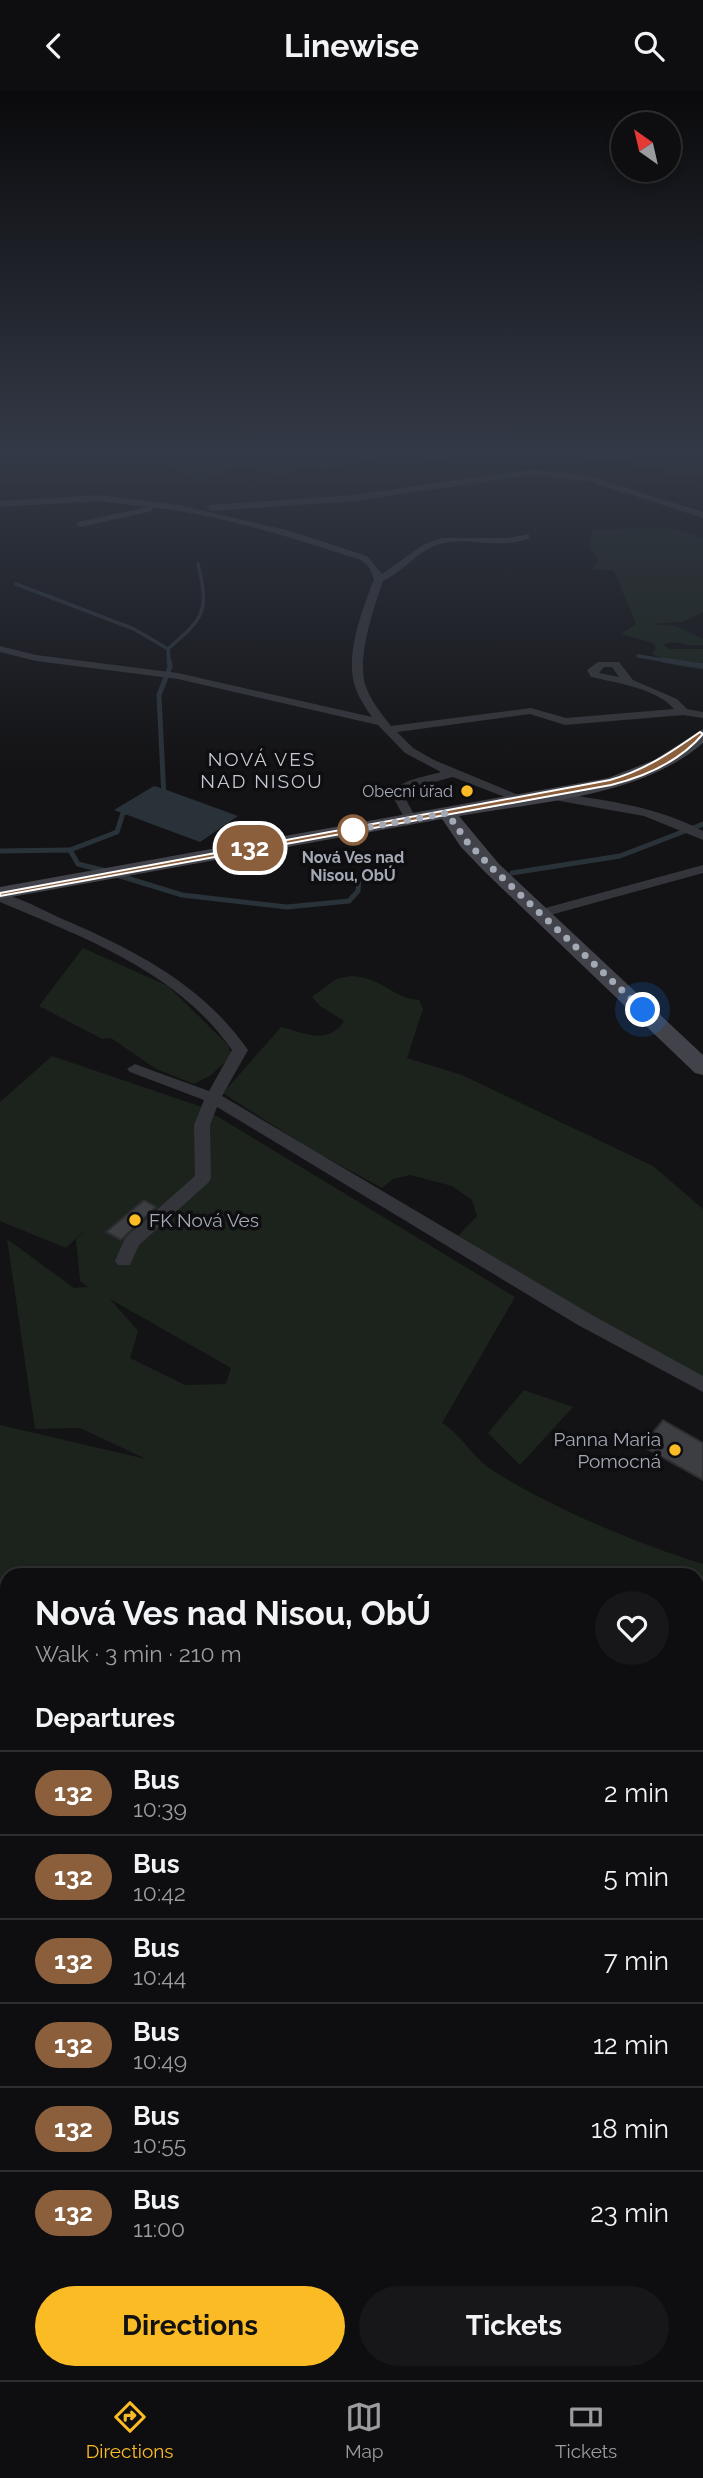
<!DOCTYPE html>
<html lang="en">
<head>
<meta charset="utf-8">
<style>
	body { margin:0; font-family:Raleway,sans-serif; background:#171719; color:#f1f3f6; height:100vh; display:flex; flex-direction:column; font-size:26px; white-space:nowrap }
	* { box-sizing:border-box; margin:0 }
	p { font-size:23px; color:#9b9c9f }
	.icon { flex:none; width:38px; height:38px; fill:none; stroke:currentColor; stroke-width:2; stroke-linecap:round; stroke-linejoin:round }
	.map { position:relative; flex:1; overflow:hidden }
	.drawer { position:absolute; left:0px; top:1477px; width:704px; height:812px; display:flex; flex-direction:column; background:#0e0e10; border-radius:21px 21px 0 0; box-shadow:0 4px 10px #0003,0 0 0 2px #2e2e30 }
	.drawer>* { flex:none }
	.badge { padding:0 14px; border-radius:23px; font-size:24px; line-height:46px }
	.needle { width:46px; rotate:326deg }
	.buttons { position:absolute; left:611px; top:21px; display:grid; gap:14px }
	.buttons a { display:grid; place-items:center; width:70px; height:70px; border-radius:50%; background:#0e0e10; box-shadow:0 4px 10px #0003,0 0 0 2px #2e2e30; font-size:35px }
	.you { position:absolute; width:35px; height:35px; margin:-18px; border:5px solid #fff; border-radius:50%; background:#1a73e8; box-shadow:0 0 0 10px #1a73e833 }
	.map>.badge { position:absolute; translate:-50% -50%; box-shadow:0 0 0 4px #fff }
	h2 { padding:0 35px; font-size:26px; line-height:63px }
	.round { display:grid; place-items:center; flex:none; width:74px; height:74px; border-radius:37px; background:#171719 }
	.head { display:flex; align-items:center; justify-content:space-between; height:119px; padding:0 35px }
	h1 { font-size:33px; font-weight:700; line-height:52px }
	.primary-button { display:flex; gap:14px; margin-top:auto; padding:14px 35px }
	.primary-button a { flex:1; height:80px; border-radius:42px; background:#fbbb25; color:#111; font-size:28px; font-weight:700; line-height:80px; text-align:center }
	.primary-button a+a { background:#171719; color:#f1f3f6 }
	ul { padding:0; list-style:none }
	li { display:flex; align-items:center; gap:21px; height:84px; padding:0 35px; border-top:2px solid #2e2e30 }
	li div { flex:1 }
	li b { display:block; font-size:26px }
	li em { font-style:normal }
	li .badge { min-width:77px; font-weight:700; text-align:center }
	header { display:flex; justify-content:space-between; align-items:center; height:91px; padding:0 35px; background:#0e0e10; font-size:32px; font-weight:700 }
	.dock { display:flex; justify-content:space-around; align-items:center; height:98px; border-top:2px solid #2e2e30; background:#0e0e10; font-size:19px; color:#9b9c9f }
	.dock a { display:grid; justify-items:center; gap:4px }
	.dock .current { color:#fbbb25 }
	.map>svg:first-child { display:block }
	.green { fill:#1b231c; fill-rule:evenodd }
	.water { fill:#293139 }
	.lines { fill:none; stroke-linecap:round; stroke-linejoin:round }
	.stream-far2 { stroke:#293139; stroke-width:3.5 }
	.stream-far1 { stroke:#293139; stroke-width:5 }
	.stream { stroke:#293139; stroke-width:10 }
	.building { fill:#3d3e42; stroke:#2d2d31; stroke-width:2 }
	.street { fill:#34353a; fill-rule:evenodd }
	.secondary { fill:#42434a; fill-rule:evenodd }
	.line { fill:#8b5e3c; stroke:#fff; stroke-width:2 }
	.walk { stroke:#a4a9b6; stroke-width:7; stroke-dasharray:0 12.6 }
	.poi-dot { fill:#fbbb25; stroke:#0e0e10; stroke-width:2.5 }
	.stop-dot { fill:#fff; stroke:#8b5e3c; stroke-width:3.5 }
	.labels { text-anchor:middle; stroke-width:7; stroke-linejoin:round; paint-order:stroke }
	.far-poi-label { font-size:16px; fill:#a4a9b6; stroke:#0e0e10; text-anchor:end }
	.far-stop-label { font-size:16px; font-weight:bold; fill:#a4a9b6; stroke:#0e0e10 }
	.far-quarter-label { font-size:19px; letter-spacing:2px; fill:#c5c8d2; stroke:#0e0e10 }
	.poi-label { font-size:19px; fill:#a4a9b6; stroke:#0e0e10; text-anchor:start }
</style>
</head>
<body>
<header><svg class="icon" aria-label="back" viewBox="0 0 24 24"><path d="M15 5l-7 7 7 7"/></svg>Linewise<svg class="icon" aria-label="search" viewBox="0 0 24 24"><circle cx="10" cy="10" r="6"/><path d="M15 15l6 6"/></svg></header>
<div class="map">
<svg width="703" height="2289" viewBox="0 0 703 2289">
	<rect width="100%" height="100%" fill="#131315"/>
	<!-- green -->
	<g class="green">
		<path d="M147 357H323L345 373C334 385 313 378 299 378 284 389 259 378 242 378 225 377 215 388 199 392L171 376Z"/>
		<path d="M343 357H494C451 367 379 388 343 357Z"/>
		<path d="M536 357H703V384L667 383 666 378 637 375 627 369 599 370Z"/>
		<path d="M667 436 703 447V521L683 531 650 533 676 535 703 548V554C689 557 675 547 663 554L670 558H703V579L674 574 652 563 656 557 653 552 621 543 636 533 614 480 592 478 598 469 590 457 592 439Z"/>
		<path d="M83 857 168 895 228 954 232 965 211 984 194 993 156 978 111 947 102 948 39 915Z"/>
		<path d="M351 885C385 887 393 908 419 909L423 918 407 967 462 984 653 1075 703 1118V1292L457 1146 477 1125 472 1109 452 1095 410 1084 393 1088 382 1097 307 1056 223 1002 281 936C305 942 328 955 344 930L320 915 312 906 336 888Z"/>
		<path d="M52 965 202 1016 515 1206 442 1332C461 1343 473 1367 492 1379 552 1417 635 1452 703 1473V1694L697 1695 696 1484H7V1751L0 1750V1334L146 1368 80 1337 35 1338 7 1148 74 1197 88 1196 80 1190 76 1149 86 1138 66 1157 0 1130V1011ZM110 1208 231 1277 226 1293 185 1294 130 1267 138 1240Z"/>
		<path d="M524 1299 573 1316 520 1374 488 1342Z"/>
	</g>
	<!-- water -->
	<path class="water" d="M154 695 164 698 238 725 200 751 114 719Z"/>
	<g class="lines">
		<!-- stream-far2 -->
		<g class="stream-far2">
			<path d="M16 493 134 538 168 558 169 571"/>
			<path d="M169 557C205 526 209 520 198 473"/>
			<path d="M638 565 674 571"/>
		</g>
		<!-- stream-far1 -->
		<g class="stream-far1">
			<path d="M663 569 703 575"/>
			<path d="M164 707 159 604 170 576 169 569"/>
			<path d="M70 759 117 741 123 722 131 720"/>
			<path d="M0 760 70 759 78 773 106 780"/>
			<path d="M512 782 620 765 703 733"/>
			<path d="M117 784 182 804 287 816 349 810 358 800 359 787 371 782 395 780"/>
		</g>
		<!-- stream -->
		<g class="stream">
			<path d="M0 2146 7 2152"/>
			<path d="M696 2174 703 2177"/>
			<path d="M119 2282 120 2289"/>
		</g>
	</g>
	<!-- building -->
	<g class="building">
		<path d="M144 1109 156 1116 121 1149 106 1141Z"/>
		<path d="M663 1329 703 1352V1389L642 1355Z"/>
	</g>
	<g class="lines">
		<!-- street -->
		<g class="street">
			<path d="M533 378 592 386 703 421V427L588 390 533 384 354 410 211 420 207 417 211 414 354 404Z"/>
			<path d="M98 404 179 414 290 440 367 465 382 483 423 454 441 447H509L529 443V447C501 459 472 446 443 452 420 457 404 480 383 490 374 516 357 565 365 593 370 609 381 622 391 635L531 617 566 627 674 618C656 597 617 592 591 586L587 579 598 571H619L633 589 677 608 687 618 703 621V627L683 624 565 634 530 623 397 641 413 657 434 669 528 708 518 711 453 686 408 698 403 703 417 729 407 732 391 702C403 688 424 686 441 681L405 662 378 634 178 588 36 570 0 561V555L36 564 178 582 372 626C365 616 357 604 354 592 346 560 363 517 374 488L369 476 361 469C293 447 224 425 152 416V420L81 436 76 433 78 431 147 416 98 410 0 416V410ZM604 576H612L619 586 599 582Z"/>
			<path d="M547 700C600 709 655 714 703 740V749L644 725 543 707V701Z"/>
			<path d="M703 774V782L543 826 536 822 538 819Z"/>
			<path d="M0 802C21 807 41 818 60 827 133 858 202 893 248 959L222 1005 592 1224 703 1285V1301L578 1234 217 1016 210 1034 211 1087 209 1091 139 1154 130 1174H118L115 1170 125 1147 195 1085 194 1034 204 1009 130 981 127 978 135 973 140 975 209 1000 232 959C178 881 85 847 0 811Z"/>
		</g>
		<!-- secondary -->
		<path class="secondary" d="M703 638V652C641 706 537 711 459 725L499 773 703 964V984L695 982 485 781 461 756 442 728 0 808V796L608 687 654 669Z"/>
	</g>
	<!-- sky -->
	<linearGradient id="sky" x2="0" y2="1"><stop stop-color="#0a0a0c"/><stop offset="0.53" stop-color="#333946"/><stop offset="1" stop-color="#333946" stop-opacity="0"/></linearGradient>
	<rect width="703" height="678" fill="url(#sky)"/>
	<!-- line -->
	<path class="line" d="M700 641 703 643C681 669 647 685 611 694L0 805V802L610 689C645 679 670 662 700 641Z"/>
	<g class="lines">
		<!-- walk -->
		<path class="walk" d="M353 739 343 741 447 722 468 752 492 777 643 919"/>
	</g>
	<!-- markers -->
	<g class="poi-dot">
		<circle cx="467" cy="700" r="7"/>
		<circle cx="135" cy="1129" r="7"/>
		<circle cx="675" cy="1359" r="7"/>
	</g>
	<circle class="stop-dot" cx="353" cy="739" r="14"/>
	<g class="labels">
		<!-- far-poi labels -->
		<g class="far-poi-label">
			<text x="453" y="706">Obecní úřad</text>
		</g>
		<!-- far-stop labels -->
		<g class="far-stop-label">
			<text x="353" y="772">Nová Ves nad<tspan x="353" dy="18">Nisou, ObÚ</tspan></text>
		</g>
		<!-- far-quarter labels -->
		<g class="far-quarter-label">
			<text x="262" y="675">NOVÁ VES<tspan x="262" dy="22">NAD NISOU</tspan></text>
		</g>
		<!-- poi labels -->
		<g class="poi-label">
			<text x="149" y="1136">FK Nová Ves</text>
			<text x="661" y="1355" text-anchor="end">Panna Maria<tspan x="661" dy="22">Pomocná</tspan></text>
		</g>
	</g>
</svg>
<div class="buttons">
<a><svg class="needle" viewBox="-14 -14 28 28"><path d="M0-13l5 13h-10z" fill="#e53935"/><path d="M0 13l5-13h-10z" fill="#9b9c9f"/></svg></a>
</div>
<div class="you" style="left:643px;top:919px"></div>
<b class="badge" style="left:250px;top:757px;background:#8b5e3c;color:#fff">132</b>
<section class="drawer">
<div class="head"><div><h1>Nová Ves nad Nisou, ObÚ</h1><p>Walk · 3 min · 210 m</p></div><a class="round"><svg class="icon" aria-label="heart" viewBox="0 0 24 24"><path d="M12 20l-8-8c-3-5 5-10 8-4 3-6 11-1 8 4z"/></svg></a></div>
<h2>Departures</h2>
<ul>
<li><span class="badge" style="background:#8b5e3c;color:#fff">132</span><div><b>Bus</b><p>10:39</p></div><em>2 min</em></li>
<li><span class="badge" style="background:#8b5e3c;color:#fff">132</span><div><b>Bus</b><p>10:42</p></div><em>5 min</em></li>
<li><span class="badge" style="background:#8b5e3c;color:#fff">132</span><div><b>Bus</b><p>10:44</p></div><em>7 min</em></li>
<li><span class="badge" style="background:#8b5e3c;color:#fff">132</span><div><b>Bus</b><p>10:49</p></div><em>12 min</em></li>
<li><span class="badge" style="background:#8b5e3c;color:#fff">132</span><div><b>Bus</b><p>10:55</p></div><em>18 min</em></li>
<li><span class="badge" style="background:#8b5e3c;color:#fff">132</span><div><b>Bus</b><p>11:00</p></div><em>23 min</em></li>
</ul>
<div class="primary-button"><a>Directions</a><a>Tickets</a></div>
</section>
</div>
<nav class="dock">
<a class="current"><svg class="icon" aria-label="directions" viewBox="0 0 24 24"><path d="M12 3l9 9-9 9-9-9zM9 14v-3h6M13 9l2 2-2 2"/></svg>Directions</a>
<a><svg class="icon" aria-label="map" viewBox="0 0 24 24"><path d="M3 6l6-2 6 2 6-2v14l-6 2-6-2-6 2zM9 4v14M15 6v14"/></svg>Map</a>
<a><svg class="icon" aria-label="tickets" viewBox="0 0 24 24"><path d="M3 7h18v10H3zM15 7v10"/></svg>Tickets</a>
</nav>
</body>
</html>
